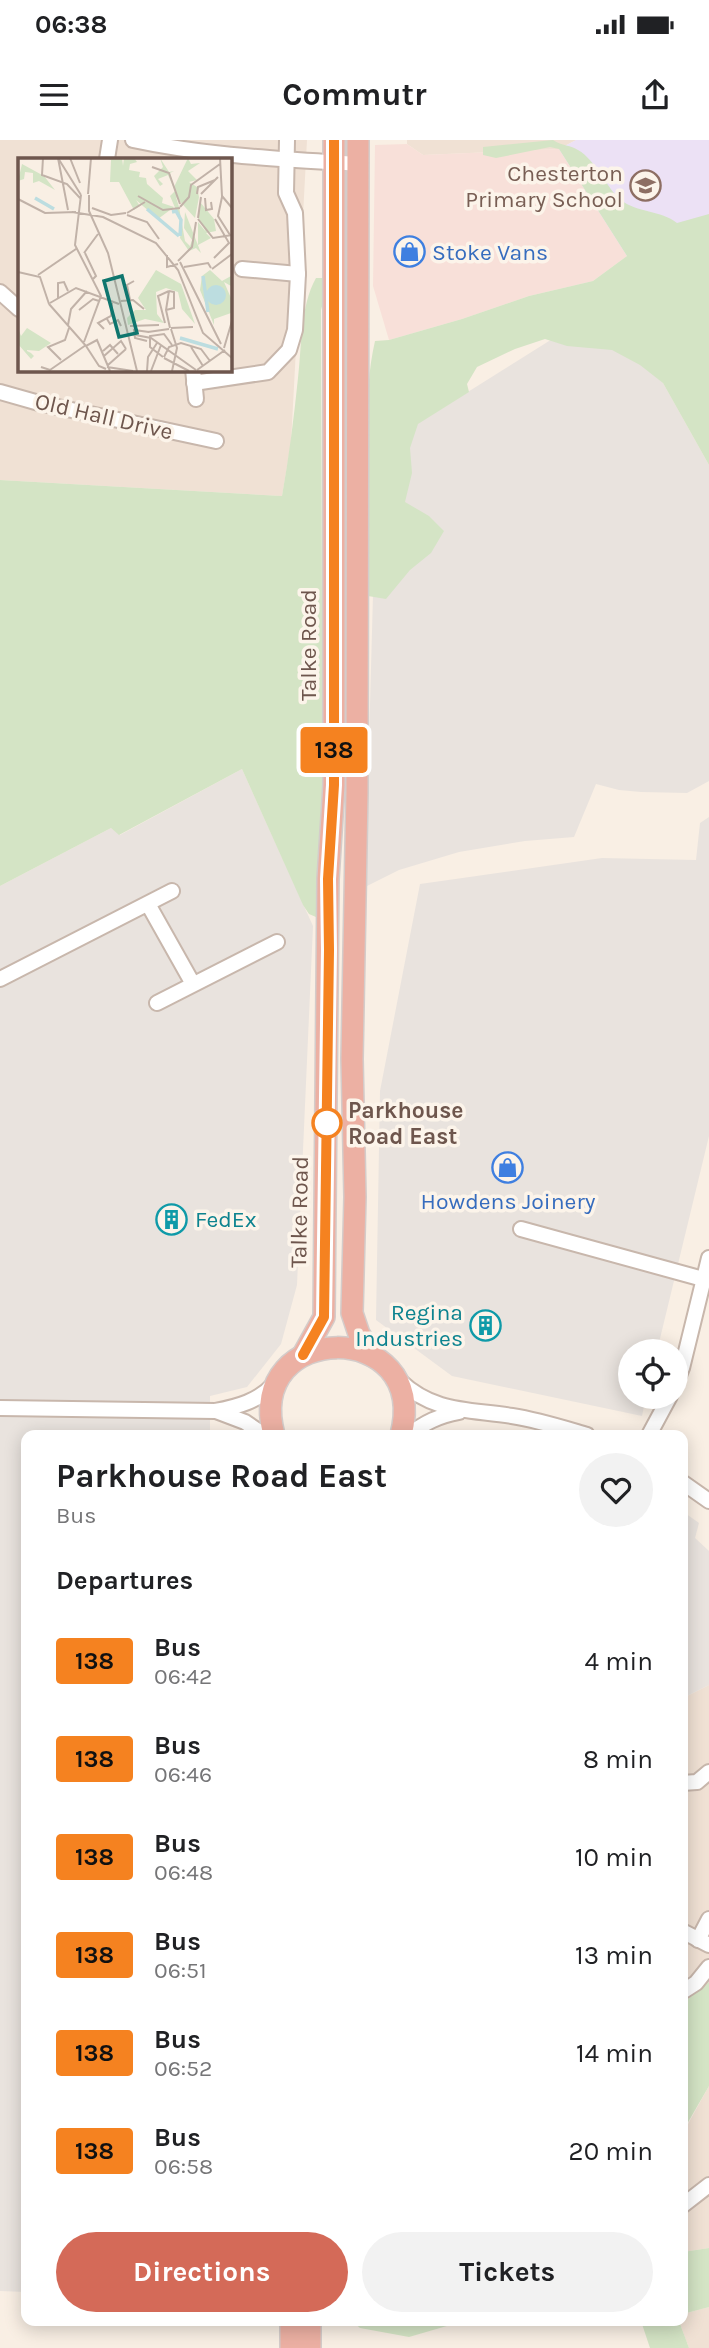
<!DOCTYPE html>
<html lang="en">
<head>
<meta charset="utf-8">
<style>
	body { margin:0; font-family:Karla,sans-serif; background:#f2f2f2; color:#202124; height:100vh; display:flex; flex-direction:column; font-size:26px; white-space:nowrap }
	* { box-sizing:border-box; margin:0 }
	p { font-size:23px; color:#757577 }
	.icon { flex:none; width:38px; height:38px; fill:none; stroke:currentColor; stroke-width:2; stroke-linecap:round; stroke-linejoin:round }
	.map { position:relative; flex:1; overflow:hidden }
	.sheet { position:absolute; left:21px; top:1290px; width:667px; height:896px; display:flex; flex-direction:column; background:#fff; border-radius:14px; box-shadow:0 4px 18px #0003 }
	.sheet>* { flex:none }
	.badge { padding:0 14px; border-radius:5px; font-size:24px; line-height:46px }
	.controls { position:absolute; left:618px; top:1199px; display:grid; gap:14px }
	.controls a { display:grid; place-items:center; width:70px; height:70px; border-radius:50%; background:#fff; box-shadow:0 4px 18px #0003; font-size:35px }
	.map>.badge { position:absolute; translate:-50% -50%; box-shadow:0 0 0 4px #fff }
	h2 { padding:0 35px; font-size:26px; line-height:63px }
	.round { display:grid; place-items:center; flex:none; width:74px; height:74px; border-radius:37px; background:#f2f2f2 }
	.overview { display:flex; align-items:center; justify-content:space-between; height:119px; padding:0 35px }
	h1 { font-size:33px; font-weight:700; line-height:52px }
	.cta { display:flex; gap:14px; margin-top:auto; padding:14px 35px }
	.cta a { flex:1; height:80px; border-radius:42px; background:#d46a58; color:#fff; font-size:28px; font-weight:700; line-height:80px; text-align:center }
	.cta a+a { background:#f2f2f2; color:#202124 }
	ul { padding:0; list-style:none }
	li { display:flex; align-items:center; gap:21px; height:98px; padding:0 35px }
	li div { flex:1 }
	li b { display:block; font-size:26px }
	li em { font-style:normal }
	li .badge { min-width:77px; font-weight:700; text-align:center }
	.status { display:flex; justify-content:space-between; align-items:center; height:49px; padding:0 35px; background:#fff; direction:ltr }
	.status svg { height:19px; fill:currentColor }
	header { display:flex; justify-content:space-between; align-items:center; height:91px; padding:0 35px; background:#fff; font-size:32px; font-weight:700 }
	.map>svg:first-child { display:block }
	.residential { fill:#f0e1d4; fill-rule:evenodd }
	.commercial { fill:#f8e0d9 }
	.industrial { fill:#e9e3de }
	.education { fill:#ece1f5 }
	.green { fill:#d4e4c5 }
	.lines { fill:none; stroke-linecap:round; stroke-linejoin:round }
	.minor-casing { stroke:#c8b7ac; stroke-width:18 }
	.highway-casing { stroke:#d4ccca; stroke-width:24 }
	.minor { stroke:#fff; stroke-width:14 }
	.highway { stroke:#ecb0a3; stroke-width:21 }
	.line-casing { stroke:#fff; stroke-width:16 }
	.line { stroke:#f58220; stroke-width:10 }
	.stop-dot { fill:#fff; stroke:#f58220; stroke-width:3.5 }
	.labels { text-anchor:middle; stroke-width:7; stroke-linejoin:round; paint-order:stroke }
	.education-label { font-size:23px; fill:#785e54; stroke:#fcf4ea; text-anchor:end }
	.shop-label { font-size:23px; fill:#366cbe; stroke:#fcf4ea; text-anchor:start }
	.street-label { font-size:23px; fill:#6e564d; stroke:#fcf4ea }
	.stop-label { font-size:23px; font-weight:bold; fill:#6e564d; stroke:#fcf4ea; text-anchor:start }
	.culture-label { font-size:23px; fill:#0d838f; stroke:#fcf4ea; text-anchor:start }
	.inset-river { fill:none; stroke:#bcdde0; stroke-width:3.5 }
	.inset-road { fill:none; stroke:#c1b2a8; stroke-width:2 }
	.view { fill:#0f766e; fill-opacity:0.15; stroke:#0f766e; stroke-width:3.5 }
	.inset-edge { fill:none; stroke:#6e564d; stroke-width:3.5 }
</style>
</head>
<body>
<div class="status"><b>06:38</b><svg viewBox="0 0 49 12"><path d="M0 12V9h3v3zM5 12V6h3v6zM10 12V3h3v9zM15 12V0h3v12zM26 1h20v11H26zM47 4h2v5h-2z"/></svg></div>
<header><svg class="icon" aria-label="menu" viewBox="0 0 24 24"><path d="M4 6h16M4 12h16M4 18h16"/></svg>Commutr<svg class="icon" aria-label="share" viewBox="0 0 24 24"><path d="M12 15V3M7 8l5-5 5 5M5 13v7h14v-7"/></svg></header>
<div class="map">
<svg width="709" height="2208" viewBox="0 0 709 2208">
	<rect width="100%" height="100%" fill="#f9efe4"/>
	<!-- residential -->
	<g class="residential">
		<path d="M0 0H307L291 303 282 356 0 340ZM19 19H229V229H19Z"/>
		<path d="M407 0H576L559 9 423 15 407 4Z"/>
		<path d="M709 1545V1842L683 1863V1558Z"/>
		<path d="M709 1946V2108L683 2112V1987L688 1984Z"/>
		<path d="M709 2167V2208H689L679 2181 682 2180 683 2174Z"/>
	</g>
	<!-- commercial -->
	<path class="commercial" d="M407 4 423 15 559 9 627 116 593 141 529 156 462 179 389 200 373 146 375 5Z"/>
	<!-- industrial -->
	<g class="industrial">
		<path d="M616 159 709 325V641L687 653 641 652 619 650 596 644 574 697 525 701 459 712 399 730 365 747 377 309Z"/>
		<path d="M242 629 313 786 297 1145 281 1204 247 1247 210 1256V1295H26V2152L0 2151V746L111 688 120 695Z"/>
		<path d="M709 677V996L657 1211H630V1256L646 1257 642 1276 452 1236 376 1180 380 951 420 744 602 718 696 720 700 683Z"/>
		<path d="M682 1371 699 1383 695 1398 709 1411V1545L683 1558Z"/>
	</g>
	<!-- education -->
	<path class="education" d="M576 0H709V83L627 116 559 9Z"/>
	<!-- green -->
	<g class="green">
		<path d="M553 0C562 6 571 5 578 10 596 20 607 49 621 60 637 73 661 70 677 83L709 74V325L663 243 640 225 612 210 567 206 545 199 515 209 477 227 467 244 469 252 418 284 410 308 412 333 405 362 429 376 444 391 431 413 410 430 386 459 368 456C362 434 368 414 368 391 370 328 361 263 375 201L389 200 462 179 529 156 593 141 627 116 559 9 550 7 496 18 483 15V7Z"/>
		<path d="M316 138H322L327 148 321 170 323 763 316 777 309 774 303 765 242 629 119 695 111 688 0 746V340L282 356C289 316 294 277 298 238 302 206 300 166 316 138Z"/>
		<path d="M709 1842V1946L687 1984 683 1987V1863Z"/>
		<path d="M709 2108V2167L683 2174V2112Z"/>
		<path d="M352 2181H464L409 2197 360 2188Z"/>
		<path d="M641 2181H679L689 2208H650Z"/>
	</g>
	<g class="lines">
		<defs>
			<g id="minor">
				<path d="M133 0C207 16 282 19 358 24"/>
				<path d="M107 19 110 0"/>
				<path d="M242 129 298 134"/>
				<path d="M0 152 19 169"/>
				<path d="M193 229 196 259"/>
				<path d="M194 243 268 232 289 210 295 190 298 134 295 73 286 53 287 0"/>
				<path d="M0 252 39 263 216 301"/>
				<path d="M148 764 193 844"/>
				<path d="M0 839 172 751"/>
				<path d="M157 863 277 802"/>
				<path d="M521 1089 703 1139"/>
				<path d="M400 1241C434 1273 469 1269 512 1276 538 1280 563 1288 587 1295"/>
				<path d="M676 1243 682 1228 709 1118"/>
				<path d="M0 1268 215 1271C237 1267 259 1261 274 1244"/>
				<path d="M216 1271 245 1282 264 1295"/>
				<path d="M409 1295C425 1282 439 1276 459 1272"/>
				<path d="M649 1295 670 1256"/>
				<path d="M682 1342 709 1361"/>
				<path d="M682 1643 697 1642 709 1632"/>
				<path d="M682 1791 709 1805"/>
				<path d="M698 1800 709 1779"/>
				<path d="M682 1852 696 1843 709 1827"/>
				<path d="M682 2066 709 2045"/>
			</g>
			<g id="highway">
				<path d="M358 0 357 653 352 919 355 1057 352 1173 359 1194 373 1216"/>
				<path d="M303 1215 324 1177 328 739 334 645V0"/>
				<path d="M274 1295C243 1179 431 1178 401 1295"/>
				<path d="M291 2208V2180"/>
				<path d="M310 2208V2180"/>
			</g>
		</defs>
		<!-- minor casing -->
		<use href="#minor" class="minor-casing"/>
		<!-- highway casing -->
		<use href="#highway" class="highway-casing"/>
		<!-- minor -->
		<use href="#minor" class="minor"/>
		<!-- highway -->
		<use href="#highway" class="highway"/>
	</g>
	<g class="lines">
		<defs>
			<path id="line" d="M303 1215 324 1177 329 810 328 739 334 645V0"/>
		</defs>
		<!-- line casing -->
		<use href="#line" class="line-casing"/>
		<!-- line -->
		<use href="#line" class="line"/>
	</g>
	<!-- icons -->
	<defs>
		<symbol id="school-ring" viewBox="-11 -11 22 22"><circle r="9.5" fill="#fcf4ea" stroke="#8d6e63" stroke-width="1.5"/><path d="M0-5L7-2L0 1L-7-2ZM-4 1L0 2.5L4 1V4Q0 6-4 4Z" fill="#8d6e63"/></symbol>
		<symbol id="shop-ring" viewBox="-11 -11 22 22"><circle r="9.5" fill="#fcf4ea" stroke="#3f7fe0" stroke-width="1.5"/><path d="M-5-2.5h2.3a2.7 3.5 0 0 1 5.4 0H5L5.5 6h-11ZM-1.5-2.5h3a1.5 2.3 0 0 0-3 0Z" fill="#3f7fe0"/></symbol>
		<symbol id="building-ring" viewBox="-11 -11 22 22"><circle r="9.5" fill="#fcf4ea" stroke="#0f9aa8" stroke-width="1.5"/><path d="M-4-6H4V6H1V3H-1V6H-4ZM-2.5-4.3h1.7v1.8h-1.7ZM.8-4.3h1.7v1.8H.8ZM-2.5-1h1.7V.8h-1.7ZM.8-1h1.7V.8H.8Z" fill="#0f9aa8"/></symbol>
	</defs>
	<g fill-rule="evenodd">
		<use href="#school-ring" x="628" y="28" width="35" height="35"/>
		<use href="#shop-ring" x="392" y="94" width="35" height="35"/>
		<use href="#shop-ring" x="490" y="1010" width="35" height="35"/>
		<use href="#building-ring" x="154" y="1062" width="35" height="35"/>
		<use href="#building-ring" x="468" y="1168" width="35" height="35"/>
	</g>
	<!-- markers -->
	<circle class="stop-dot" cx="327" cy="983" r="14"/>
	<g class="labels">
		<!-- education labels -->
		<g class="education-label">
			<text x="623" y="41">Chesterton<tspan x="623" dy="26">Primary School</tspan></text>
		</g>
		<!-- shop labels -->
		<g class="shop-label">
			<text x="432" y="120">Stoke Vans</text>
			<text x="508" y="1069" text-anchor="middle">Howdens Joinery</text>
		</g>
		<!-- street labels -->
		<g class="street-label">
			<text transform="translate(104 276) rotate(13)" y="8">Old Hall Drive</text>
			<text transform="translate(308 505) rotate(-90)" y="8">Talke Road</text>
			<text transform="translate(299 1072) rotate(-89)" y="8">Talke Road</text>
		</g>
		<!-- stop labels -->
		<g class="stop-label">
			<text x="348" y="978">Parkhouse<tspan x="348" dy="26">Road East</tspan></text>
		</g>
		<!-- culture labels -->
		<g class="culture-label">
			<text x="195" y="1087">FedEx</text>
			<text x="463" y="1180" text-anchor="end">Regina<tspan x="463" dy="26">Industries</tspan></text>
		</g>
	</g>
	<!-- overview -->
	<g transform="translate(18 18)">
		<rect width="214" height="214" fill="#f9efe4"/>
		<path d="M88 0H104L105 8 106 0H116L119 4 112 6 111 12 122 14 121 19 128 20 129 26 145 40 144 45 156 49 140 61 118 42 122 48 116 52 101 24H92L93 2ZM142 0 151 14 156 13 152 15 156 29 170 0 173 6 182 5 170 13 179 22 171 24 179 29 181 39 177 60 158 39 161 49 167 83 172 88 174 82 166 70 167 54 183 95 178 90 171 93 162 80 164 66 152 38 157 33 150 17 140 21 145 26 142 28 136 18 145 9ZM4 6 26 18 37 32 21 23 15 25V15L7 14 6 21 0 23ZM182 44 196 61 198 73 188 75 193 80 180 87V64L188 74 180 59ZM138 112 163 126 177 166 164 151 160 134 148 130 138 134 139 156 146 165 127 161 110 167 109 160 117 152H128L120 140ZM192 112 204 123 213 118V128L206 124 213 140V155L196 161V167L182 132 184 118ZM0 170 3 178 9 170 33 185 21 193 9 192V193L13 195 16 198 13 201 0 186Z" fill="#d4e4c5"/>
		<path d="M188 137a10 10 0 1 1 20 0a10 10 0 1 1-20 0Z" fill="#bcdde0"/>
		<path class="inset-river" d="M17 40 36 51M129 51 161 78M154 54 158 53 163 62 162 78M185 118 190 154M162 180 200 191"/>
		<path class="inset-road" d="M25 0 24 17 49 26 62 40M40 0 50 52M40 0 63 37M52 0 62 25M202 0 204 38 214 50M134 9 151 15 162 46M70 36 73 0M179 36 180 29 197 22M183 36 200 19M63 37 57 87 83 138 66 184M71 37V53L90 95 119 213M120 38 145 52 162 50M204 39 200 58 212 77M187 40 188 52 194 51 193 44M0 41 27 55 58 54M162 49 171 39 173 27 202 6M74 50 93 57 108 55M54 54 85 59 138 85 160 112 185 175 214 200M109 55 127 44M109 57 129 64 141 81M180 60 183 39M180 61 195 80 214 77M66 95 80 76M67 95 78 118 74 122M149 97V109L160 106M196 100 211 85 197 61M160 103 174 89 178 64M162 104 203 186M166 109 190 105 193 110M194 111 214 96M0 114 22 119 31 146M20 117 58 91M151 133 148 152 152 170M40 140V125L46 124 50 133M112 142 109 127 116 123M103 143 115 142 126 151M32 145 58 130 101 146M31 146 68 188 79 182 92 213M61 152 75 141 81 143M148 152 156 150V134L151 133M89 161 92 166 100 162 103 168M147 165 140 138 151 133M50 167 53 151 69 133M112 168 141 167M153 170 175 169M86 171 80 165 93 158 94 145M153 171 159 190 154 213M130 174 151 171M112 176 133 180 178 212M129 183 117 180 116 172 131 174M68 188 81 208 88 211M173 189 185 208M206 190 214 163M85 193 92 187 100 196M86 198 103 183 108 191M145 199 132 189V178L146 176 154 187M146 199 151 189 163 185 183 191 192 203M146 200 171 213M43 202 30 189 47 182 51 170M90 207 108 191M23 209 32 212 68 187M89 209 115 213M179 212 207 192M129 213 130 199 139 185M133 213 143 187"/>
		<path class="view" d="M104 118 119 175 101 179 86 123Z"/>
		<rect width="214" height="214" class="inset-edge"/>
	</g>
</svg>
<div class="controls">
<a><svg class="icon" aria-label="locate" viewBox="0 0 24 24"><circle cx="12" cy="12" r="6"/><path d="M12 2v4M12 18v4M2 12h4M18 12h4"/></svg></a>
</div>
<b class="badge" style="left:334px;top:610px;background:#f58220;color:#111">138</b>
<section class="sheet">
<div class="overview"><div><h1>Parkhouse Road East</h1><p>Bus</p></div><a class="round"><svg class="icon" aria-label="heart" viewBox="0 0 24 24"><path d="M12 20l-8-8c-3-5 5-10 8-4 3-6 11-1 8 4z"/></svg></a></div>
<h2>Departures</h2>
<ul>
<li><span class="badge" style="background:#f58220;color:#111">138</span><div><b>Bus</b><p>06:42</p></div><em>4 min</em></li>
<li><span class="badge" style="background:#f58220;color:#111">138</span><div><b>Bus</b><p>06:46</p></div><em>8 min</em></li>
<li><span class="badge" style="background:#f58220;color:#111">138</span><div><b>Bus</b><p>06:48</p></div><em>10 min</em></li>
<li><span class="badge" style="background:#f58220;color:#111">138</span><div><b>Bus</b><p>06:51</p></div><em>13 min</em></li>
<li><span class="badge" style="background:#f58220;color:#111">138</span><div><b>Bus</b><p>06:52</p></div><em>14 min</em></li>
<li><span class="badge" style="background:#f58220;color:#111">138</span><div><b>Bus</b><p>06:58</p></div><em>20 min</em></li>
</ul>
<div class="cta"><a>Directions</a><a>Tickets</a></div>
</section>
</div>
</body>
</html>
